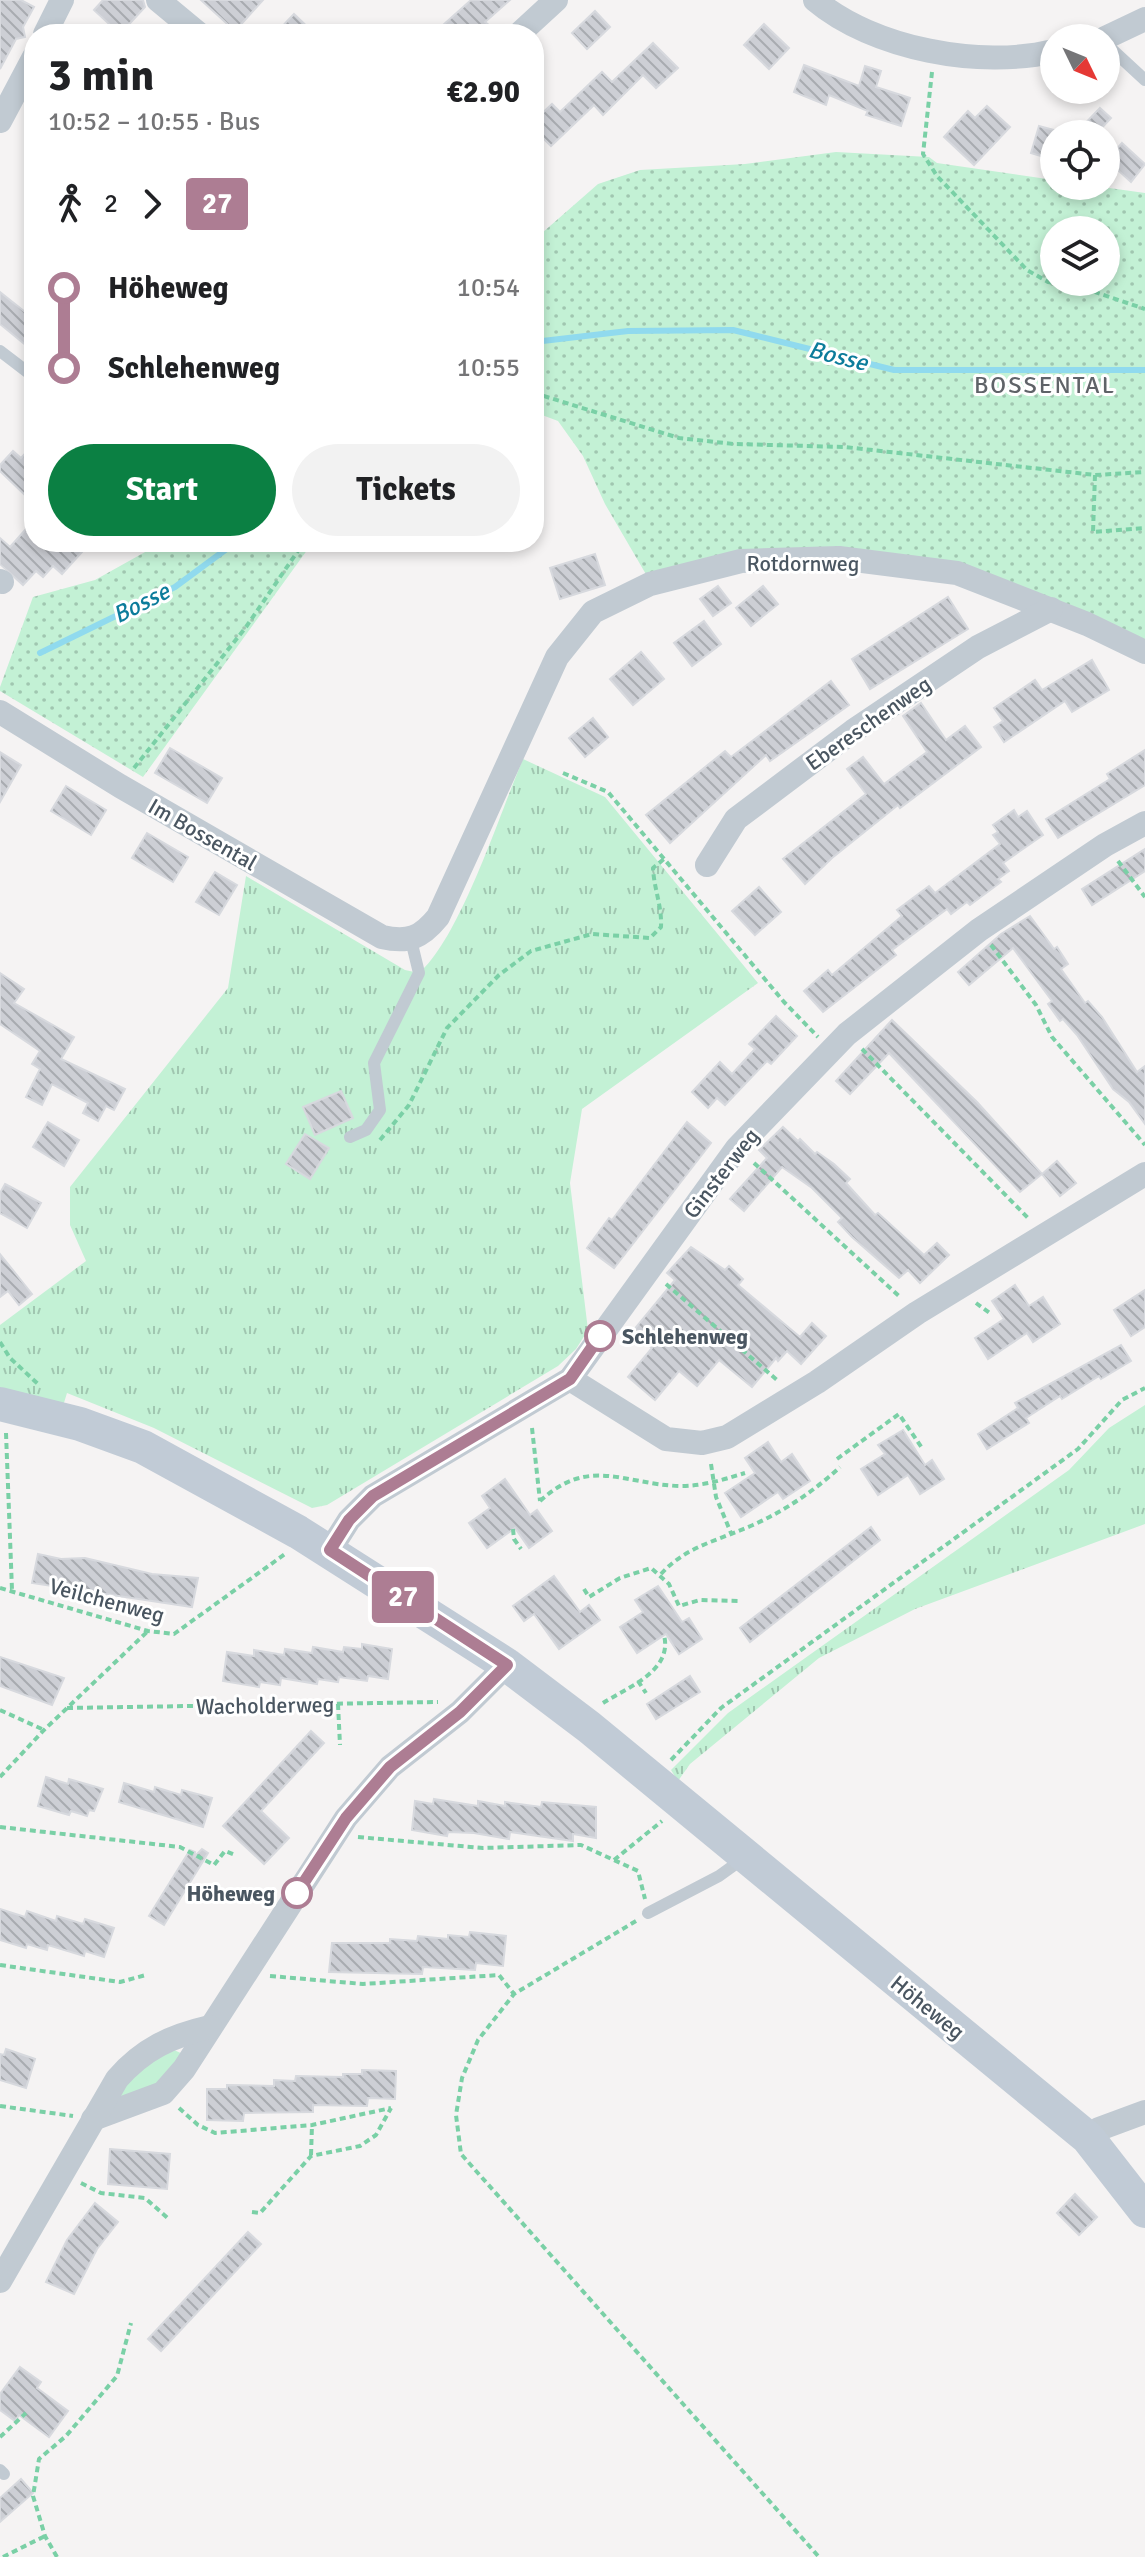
<!DOCTYPE html>
<html lang="en">
<head>
<meta charset="utf-8">
<style>
	body { margin:0; font-family:Signika,sans-serif; background:#f2f2f2; color:#202124; height:100vh; display:flex; flex-direction:column; font-size:30px; white-space:nowrap }
	* { box-sizing:border-box; margin:0 }
	p { font-size:26px; color:#757577 }
	.icon { flex:none; width:44px; height:44px; fill:none; stroke:currentColor; stroke-width:2; stroke-linecap:round; stroke-linejoin:round }
	.map { position:relative; flex:1; overflow:hidden }
	.panel { position:absolute; left:24px; top:24px; width:520px; height:528px; display:flex; flex-direction:column; background:#fff; border-radius:32px; box-shadow:0 4px 12px #0003 }
	.panel>* { flex:none }
	.badge { padding:0 16px; border-radius:6px; font-size:28px; line-height:52px }
	.needle { width:52px; rotate:133deg }
	.fabs { position:absolute; left:1040px; top:24px; display:grid; gap:16px }
	.fabs a { display:grid; place-items:center; width:80px; height:80px; border-radius:50%; background:#fff; box-shadow:0 4px 12px #0003; font-size:40px }
	.map>.badge { position:absolute; translate:-50% -50%; box-shadow:0 0 0 4px #fff }
	.legs { display:flex; align-items:center; gap:12px; height:88px; padding:0 24px; font-size:26px }
	.legs p { margin-inline-start:auto }
	.summary { display:flex; align-items:center; justify-content:space-between; height:136px; padding:0 24px }
	h1 { font-size:44px; font-weight:700; line-height:60px }
	.action { display:flex; gap:16px; margin-top:auto; padding:16px 24px }
	.action a { flex:1; height:92px; border-radius:48px; background:#0b8043; color:#fff; font-size:32px; font-weight:700; line-height:92px; text-align:center }
	.action a+a { background:#f2f2f2; color:#202124 }
	ul { padding:0 24px; list-style:none }
	li { display:flex; align-items:center; gap:28px; height:80px; font-size:30px }
	li i { display:grid; place-items:center; width:12px; height:100%; margin:0 10px; background:currentColor }
	li i::after { content:''; width:20px; height:20px; margin:-10px; border:6px solid; border-radius:50%; background:#fff }
	li p { margin-inline-start:auto }
	li:first-child i { background:linear-gradient(#0000 50%,currentColor 0) }
	li:last-child i { background:linear-gradient(currentColor 50%,#0000 0) }
	.map>svg:first-child { display:block }
	.grass { fill:url(#grass-tufts) }
	.park { fill:url(#park-dots); fill-rule:evenodd }
	.lines { fill:none; stroke-linecap:round; stroke-linejoin:round }
	.stream { stroke:#90daee; stroke-width:6 }
	.building { fill:url(#building-back-hatch); stroke:#d7d9de; stroke-width:2 }
	.path { stroke:#7ad0a6; stroke-width:4; stroke-dasharray:6 4; stroke-linecap:butt }
	.lane { stroke:#c1cad2; stroke-width:12 }
	.street { stroke:#c1cad2; stroke-width:24 }
	.secondary { stroke:#c1cbd6; stroke-width:34 }
	.line-1-casing { stroke:#fff; stroke-width:18 }
	.line-1 { stroke:#ad7d93; stroke-width:12 }
	.stop-1-dot { fill:#fff; stroke:#ad7d93; stroke-width:4 }
	.labels { text-anchor:middle; stroke-width:6; stroke-linejoin:round; paint-order:stroke }
	.street-label { font-size:22px; fill:#4a5661; stroke:#fff }
	.stop-label { font-size:22px; font-weight:bold; fill:#4a5661; stroke:#fff; text-anchor:start }
	.water-label { font-size:24px; font-style:italic; fill:#0c7c9b; stroke:#fff }
	.neighbourhood-label { font-size:24px; letter-spacing:2px; fill:#5f6368; stroke:#fff }
</style>
</head>
<body>
<div class="map">
<svg width="1145" height="2557" viewBox="0 0 1145 2557">
	<defs>
		<pattern id="grass-tufts" width="24" height="20" patternUnits="userSpaceOnUse" patternTransform="scale(2)"><rect width="24" height="20" fill="#c3f1d5"/><path d="M3 7l-1-3M5 7V3M7 7l1-3M15 17l-1-3M17 17v-4M19 17l1-3" fill="none" stroke="#a0c6b0"/></pattern>
		<pattern id="park-dots" width="8" height="8" patternUnits="userSpaceOnUse" patternTransform="scale(2)"><rect width="8" height="8" fill="#c3f1d5"/><path d="M2 2h.1M6 6h.1" fill="none" stroke="#a0c6b0" stroke-width="1.8" stroke-linecap="round"/></pattern>
		<pattern id="building-back-hatch" width="6" height="6" patternUnits="userSpaceOnUse" patternTransform="scale(2)"><rect width="6" height="6" fill="#cdcfd5"/><path d="M-1 5l2 2M0 0l6 6M5-1l2 2" fill="none" stroke="#a8abb0"/></pattern>
	</defs>
	<rect width="100%" height="100%" fill="#f5f3f3"/>
	<!-- grass -->
	<g class="grass">
		<path d="M523 759 605 797 758 983 582 1109 570 1183 588 1330 576 1349 558 1366 327 1505 312 1508 154 1428 67 1393 63 1406 0 1388V1325L86 1261 70 1225V1187L228 988 246 876 405 970 419 973C460 938 500 813 523 759Z"/>
		<path d="M1145 1405V1524L915 1609 819 1658 690 1764 678 1781 671 1770 728 1713 1069 1470 1109 1428Z"/>
		<path d="M174 2050 183 2054 159 2087 116 2104C124 2069 143 2064 174 2050Z"/>
	</g>
	<!-- park -->
	<g class="park">
		<path d="M836 152 929 157 937 163 1054 180V186H1095L1145 193V640L840 549 647 576 605 504 583 456 558 421 534 412V240L598 184 640 170 745 164ZM1054 230H1106V282H1054Z"/>
		<path d="M163 542H313L143 777 0 691V687L33 597 95 580Z"/>
	</g>
	<g class="lines">
		<!-- stream -->
		<g class="stream">
			<path d="M534 342 628 331 733 330 894 370H1145"/>
			<path d="M40 653 175 587 236 542"/>
		</g>
	</g>
	<!-- building -->
	<g class="building">
		<path d="M0 0H21L34 7 23 27 25 37 16 39 0 69Z"/>
		<path d="M103 0H143L145 7 120 34 94 10Z"/>
		<path d="M201 0H263L235 31Z"/>
		<path d="M471 0H510L485 22 489 25 479 34H433Z"/>
		<path d="M595 11 610 27 587 49 572 33Z"/>
		<path d="M294 14 315 34H275Z"/>
		<path d="M764 24 789 48 769 69 744 45Z"/>
		<path d="M653 43 678 68 656 88 643 75 603 115 594 105 551 146 534 129V121L552 104 560 112 602 72 612 82Z"/>
		<path d="M804 65 859 86 865 66 881 71 876 87 910 98 901 126 866 115 868 111 829 95 826 105 794 92Z"/>
		<path d="M987 106 1010 127 974 165 944 137 968 111 975 118Z"/>
		<path d="M1100 108 1111 118 1096 134H1075Z"/>
		<path d="M1039 126 1054 130V160L1031 153Z"/>
		<path d="M1122 143 1145 164 1131 182 1107 160Z"/>
		<path d="M0 292 30 316 26 321 34 328V352L0 324Z"/>
		<path d="M34 444V487L26 496 0 471V465L13 451 21 458Z"/>
		<path d="M34 520V542H91L62 574 53 566 43 577 36 571 23 585 0 564V538L10 547Z"/>
		<path d="M595 554 605 585 560 599 550 568Z"/>
		<path d="M718 586 731 603 713 616 700 599Z"/>
		<path d="M763 586 778 604 751 626 736 608Z"/>
		<path d="M948 597 968 629 870 689 852 659Z"/>
		<path d="M704 621 721 644 692 666 674 643Z"/>
		<path d="M641 652 664 679 633 705 610 679Z"/>
		<path d="M1092 660 1109 690 1072 712 1065 701 1004 742 994 727 1003 721 994 708 1035 680 1042 690Z"/>
		<path d="M831 681 849 705 770 761 766 755 670 843 646 815 725 751 731 757Z"/>
		<path d="M921 703 946 740 965 726 981 747 900 808 898 805 832 858 805 884 783 859 866 794 847 769 863 757 884 784 927 752 903 716Z"/>
		<path d="M593 718 608 737 585 757 569 738Z"/>
		<path d="M170 748 222 778 207 803 155 773Z"/>
		<path d="M1145 750V785L1058 838 1046 819 1110 779 1107 774Z"/>
		<path d="M0 752 21 765 0 802Z"/>
		<path d="M66 786 106 810 91 835 51 811Z"/>
		<path d="M1014 810 1018 817 1027 811 1043 835 1003 863 1009 871 998 879 1001 882 970 905 967 902 951 914 947 909 892 950 896 955 823 1012 804 991 828 970 832 975 902 916 897 910 929 886 935 893 1000 844 993 835 998 832 993 825Z"/>
		<path d="M147 833 188 857 173 882 132 858Z"/>
		<path d="M1145 849V871L1092 905 1082 889Z"/>
		<path d="M215 872 237 885 219 915 196 902Z"/>
		<path d="M759 887 781 912 755 935 732 911Z"/>
		<path d="M1030 916 1054 949 1057 947 1068 964 1061 969 1085 1003 1088 1001 1102 1017 1137 1072 1145 1066V1124L1129 1102 1113 1089 1077 1035 1063 1019 1060 1021 1048 1004 1052 1001 1013 948 969 985 958 972 1001 934Z"/>
		<path d="M0 973 24 989 14 1003 74 1037 61 1059 125 1089 114 1110 106 1106 98 1121 83 1113 88 1103 52 1084 42 1105 26 1097 40 1069 32 1064 40 1051 0 1024Z"/>
		<path d="M776 1016 797 1036 771 1064 767 1061 725 1105 717 1098 708 1108 692 1092 720 1062 732 1074 755 1049 749 1044Z"/>
		<path d="M892 1020 977 1102 1042 1174 1020 1192 889 1053 850 1094 836 1081Z"/>
		<path d="M341 1091 353 1118 315 1135 303 1107Z"/>
		<path d="M48 1122 79 1140 64 1166 33 1147Z"/>
		<path d="M687 1122 711 1143 614 1268 587 1248 609 1218 612 1220Z"/>
		<path d="M783 1127 798 1141 800 1139 815 1154 817 1152 834 1164 850 1179 846 1183 875 1215 878 1213 924 1255 937 1243 949 1255 920 1283 908 1270 899 1278 852 1237 838 1222 842 1218 812 1188 782 1167 744 1211 730 1199 767 1158 759 1150Z"/>
		<path d="M305 1134 329 1148 310 1179 286 1164Z"/>
		<path d="M1057 1161 1076 1183 1060 1196 1042 1174Z"/>
		<path d="M5 1184 41 1203 27 1228 0 1213V1193Z"/>
		<path d="M691 1247 725 1270 729 1266 743 1279 738 1285 800 1337 812 1323 826 1336 801 1364 787 1351 778 1361 776 1358 752 1387 719 1360 697 1386 679 1371 655 1400 628 1377 652 1348 632 1332 675 1280 667 1273Z"/>
		<path d="M0 1254 32 1294 19 1305 8 1291 0 1297Z"/>
		<path d="M1015 1285 1029 1306 1043 1297 1060 1324 1033 1342 1027 1333 988 1359 975 1338 1004 1319 992 1301Z"/>
		<path d="M1145 1290V1327L1131 1336 1114 1310Z"/>
		<path d="M1121 1345 1131 1361 1101 1379 1099 1376 1062 1399 1060 1396 1026 1418 1029 1423 987 1449 978 1434 1018 1408 1015 1403Z"/>
		<path d="M903 1430 925 1465 932 1460 944 1479 920 1494 908 1475 878 1495 861 1469 885 1454 878 1445Z"/>
		<path d="M768 1442 781 1462 792 1454 810 1481 783 1499 778 1492 741 1517 725 1493 755 1473 745 1458Z"/>
		<path d="M505 1479 530 1515 537 1510 552 1531 529 1548 515 1528 487 1548 469 1523 490 1508 482 1496Z"/>
		<path d="M871 1527 880 1540 750 1642 740 1628Z"/>
		<path d="M38 1554 61 1559 85 1558 152 1574 198 1578 192 1607 32 1583Z"/>
		<path d="M554 1576 580 1612 589 1605 600 1620 559 1649 534 1614 524 1621 513 1606Z"/>
		<path d="M658 1586 682 1622 689 1618 702 1639 679 1654 666 1634 637 1653 620 1627 643 1612 635 1600Z"/>
		<path d="M362 1644 392 1649 388 1679 368 1676 367 1681 339 1677 338 1682 318 1679 317 1684 281 1678 280 1685 260 1682 259 1687 223 1681 227 1652 254 1656V1650L284 1655 285 1649 312 1653 313 1647 343 1652 344 1647 362 1649Z"/>
		<path d="M0 1657 64 1678 52 1705 0 1686Z"/>
		<path d="M690 1676 700 1692 656 1719 647 1704Z"/>
		<path d="M311 1731 324 1743 261 1811 289 1838 264 1864 223 1826Z"/>
		<path d="M46 1777 68 1784 69 1779 103 1789 94 1811 89 1810 87 1816 71 1811 69 1815 38 1806Z"/>
		<path d="M124 1783 154 1792 155 1787 181 1795 182 1790 212 1798 203 1827 119 1802Z"/>
		<path d="M434 1799 478 1806V1801L505 1806V1802L541 1807 542 1802 596 1807V1838L573 1834V1841L510 1832 509 1839 474 1833 448 1832 447 1836 412 1830 415 1801 433 1804Z"/>
		<path d="M202 1849 208 1853 164 1925 149 1916 190 1850 195 1852 194 1857Z"/>
		<path d="M0 1909 25 1917 27 1911 56 1921 57 1916 83 1924 85 1919 114 1928 104 1957 85 1951 84 1956 48 1945 47 1950 27 1944 26 1948 0 1940Z"/>
		<path d="M470 1932 506 1936 503 1966 476 1963 475 1970 423 1967 422 1974 329 1972 332 1943H390V1939L417 1941 418 1936 448 1939V1935L469 1937Z"/>
		<path d="M6 2049 35 2059 26 2088 0 2080V2054L4 2055Z"/>
		<path d="M362 2070 396 2071 395 2099 368 2098 367 2106 313 2105V2112L244 2113 243 2121 207 2120V2089H227V2085L274 2086V2080L295 2081 296 2076 343 2077V2074H362Z"/>
		<path d="M110 2149 170 2154 167 2189 108 2184Z"/>
		<path d="M1075 2194 1097 2217 1079 2235 1057 2213Z"/>
		<path d="M95 2203 118 2222 97 2249 74 2294 46 2282 67 2240Z"/>
		<path d="M248 2232 261 2244 161 2351 148 2339Z"/>
		<path d="M20 2367 41 2382 37 2388 68 2411 49 2437 19 2415 15 2421 0 2410V2394Z"/>
		<path d="M21 2479 33 2493 0 2522V2498Z"/>
	</g>
	<g class="lines">
		<!-- path -->
		<g class="path">
			<path d="M932 72 923 154 937 176 1027 270 1048 282 1083 288 1145 309"/>
			<path d="M534 393 679 438 734 444 845 447 1095 475 1145 472"/>
			<path d="M1095 475 1093 532 1145 528"/>
			<path d="M134 768 246 627 304 542"/>
			<path d="M563 773 608 792 784 1002 818 1037"/>
			<path d="M1118 861 1145 897"/>
			<path d="M991 945 1036 1005 1052 1037 1145 1145"/>
			<path d="M862 1049 1030 1220"/>
			<path d="M380 1140 409 1105 447 1028 499 975 531 951 592 934 650 938 661 927C662 906 654 889 653 868L664 859"/>
			<path d="M754 1163 900 1297"/>
			<path d="M666 1284 777 1380"/>
			<path d="M976 1303 991 1314"/>
			<path d="M0 1342 10 1358 38 1384"/>
			<path d="M532 1428 540 1501"/>
			<path d="M6 1433 12 1590"/>
			<path d="M837 1459 899 1414 922 1448"/>
			<path d="M711 1464 716 1497 731 1533"/>
			<path d="M540 1501C589 1456 623 1484 679 1486 704 1486 722 1480 745 1473"/>
			<path d="M513 1529 514 1539 521 1549"/>
			<path d="M661 1574C686 1546 720 1540 753 1525 786 1510 814 1491 840 1467"/>
			<path d="M0 1588 148 1631 174 1634 285 1554"/>
			<path d="M584 1589 589 1597 620 1578 651 1568 669 1584 679 1606 700 1600 741 1601"/>
			<path d="M638 1681 646 1693"/>
			<path d="M603 1703C628 1687 673 1671 664 1635"/>
			<path d="M338 1704 340 1745"/>
			<path d="M67 1708 438 1702"/>
			<path d="M0 1710 44 1730"/>
			<path d="M671 1760 721 1708 1078 1449 1122 1400 1145 1388"/>
			<path d="M0 1777 44 1730 148 1631"/>
			<path d="M0 1827 180 1847 214 1865 225 1851 235 1855"/>
			<path d="M358 1837 483 1848 581 1845 638 1871 645 1899"/>
			<path d="M614 1860 662 1821"/>
			<path d="M636 1921 514 1994 478 2040 462 2078 456 2115 461 2154 819 2557"/>
			<path d="M0 1965 120 1982 146 1975"/>
			<path d="M270 1976 363 1984 499 1975 514 1994"/>
			<path d="M0 2106 73 2116"/>
			<path d="M179 2108 198 2125 215 2133 312 2125 391 2108"/>
			<path d="M311 2155 312 2125"/>
			<path d="M81 2183 101 2193 145 2198 170 2220"/>
			<path d="M252 2212 260 2213 311 2156 360 2146 376 2135 391 2108"/>
			<path d="M0 2437 26 2413"/>
			<path d="M3 2557 45 2536"/>
			<path d="M57 2557 45 2536 33 2496 39 2459 66 2436 117 2376 131 2323"/>
		</g>
		<!-- lane -->
		<g class="lane">
			<path d="M1106 44 1145 80"/>
			<path d="M22 81 34 92"/>
			<path d="M0 351 34 377"/>
			<path d="M350 1137 366 1130 380 1110 374 1063 419 973 411 940"/>
			<path d="M648 1913 719 1876 744 1858"/>
			<path d="M0 2470 4 2474"/>
		</g>
		<!-- street -->
		<g class="street">
			<path d="M158 0 199 34"/>
			<path d="M815 0C873 49 981 69 1054 51"/>
			<path d="M45 34 62 0"/>
			<path d="M519 34 556 0"/>
			<path d="M1105 38 1145 19"/>
			<path d="M0 121 34 57"/>
			<path d="M0 581 2 582"/>
			<path d="M0 712 120 786 382 937C408 943 421 938 438 917L557 657 593 612 650 584 741 561 839 558 957 573 1087 624 1145 652"/>
			<path d="M707 865 736 819 853 731 978 647 1051 609"/>
			<path d="M570 1379 666 1439 702 1443 727 1437 817 1382 917 1313 1145 1174"/>
			<path d="M330 1550 349 1520 373 1496 570 1379 737 1148 847 1034 979 930 1105 845 1145 823"/>
			<path d="M93 2119 163 2093 184 2069 346 1818 390 1767 460 1712 507 1665"/>
			<path d="M1088 2138 1099 2129 1145 2112"/>
			<path d="M0 2281 117 2079C143 2049 171 2036 210 2027"/>
		</g>
		<!-- secondary -->
		<path class="secondary" d="M0 1404 80 1424 143 1447 298 1532 507 1665 589 1727 1088 2138 1145 2211"/>
	</g>
	<g class="lines">
		<defs>
			<path id="line-1" d="M297 1893 346 1818 390 1767 460 1712 507 1665 330 1550 349 1520 373 1496 570 1379 600 1336"/>
		</defs>
		<!-- line-1 casing -->
		<use href="#line-1" class="line-1-casing"/>
		<!-- line-1 -->
		<use href="#line-1" class="line-1"/>
	</g>
	<!-- markers -->
	<g class="stop-1-dot">
		<circle cx="600" cy="1336" r="14"/>
		<circle cx="297" cy="1893" r="14"/>
	</g>
	<g class="labels">
		<!-- street labels -->
		<g class="street-label">
			<text x="803" y="571">Rotdornweg</text>
			<text transform="translate(868 723) rotate(-35)" y="8">Ebereschenweg</text>
			<text transform="translate(203 834) rotate(30)" y="8">Im Bossental</text>
			<text transform="translate(721 1173) rotate(-52)" y="8">Ginsterweg</text>
			<text transform="translate(107 1600) rotate(15)" y="8">Veilchenweg</text>
			<text transform="translate(265 1705) rotate(-1)" y="8">Wacholderweg</text>
			<text transform="translate(928 2007) rotate(39)" y="8">Höheweg</text>
		</g>
		<!-- stop labels -->
		<g class="stop-label">
			<text x="622" y="1344">Schlehenweg</text>
			<text x="275" y="1901" text-anchor="end">Höheweg</text>
		</g>
		<!-- water labels -->
		<g class="water-label">
			<text transform="translate(838 356) rotate(14)" y="8">Bosse</text>
			<text transform="translate(141 603) rotate(-27)" y="8">Bosse</text>
		</g>
		<!-- neighbourhood labels -->
		<g class="neighbourhood-label">
			<text x="1045" y="393">BOSSENTAL</text>
		</g>
	</g>
</svg>
<div class="fabs">
<a><svg class="needle" viewBox="-14 -14 28 28"><path d="M0-13l5 13h-10z" fill="#e53935"/><path d="M0 13l5-13h-10z" fill="#757577"/></svg></a>
<a><svg class="icon" aria-label="locate" viewBox="0 0 24 24"><circle cx="12" cy="12" r="6"/><path d="M12 2v4M12 18v4M2 12h4M18 12h4"/></svg></a>
<a><svg class="icon" aria-label="layers" viewBox="0 0 24 24"><path d="M12 4l9 5-9 5-9-5zM3 14l9 5 9-5"/></svg></a>
</div>
<b class="badge" style="left:403px;top:1597px;background:#ad7d93;color:#fff">27</b>
<section class="panel">
<div class="summary"><div><h1>3 min</h1><p>10:52 – 10:55 · Bus</p></div><b>€2.90</b></div>
<div class="legs"><svg class="icon" aria-label="walk" viewBox="0 0 24 24"><circle cx="13" cy="4" r="2"/><path d="M13 8l-2 6 4 7M11 14l-3 7M7 12l3-4h3l4 4"/></svg>2<svg class="icon" aria-label="forward" viewBox="0 0 24 24"><path d="M9 5l7 7-7 7"/></svg><b class="badge" style="background:#ad7d93;color:#fff">27</b></div>
<ul>
<li><i style="color:#ad7d93"></i><b>Höheweg</b><p>10:54</p></li>
<li><i style="color:#ad7d93"></i><b>Schlehenweg</b><p>10:55</p></li>
</ul>
<div class="action"><a>Start</a><a>Tickets</a></div>
</section>
</div>
</body>
</html>
